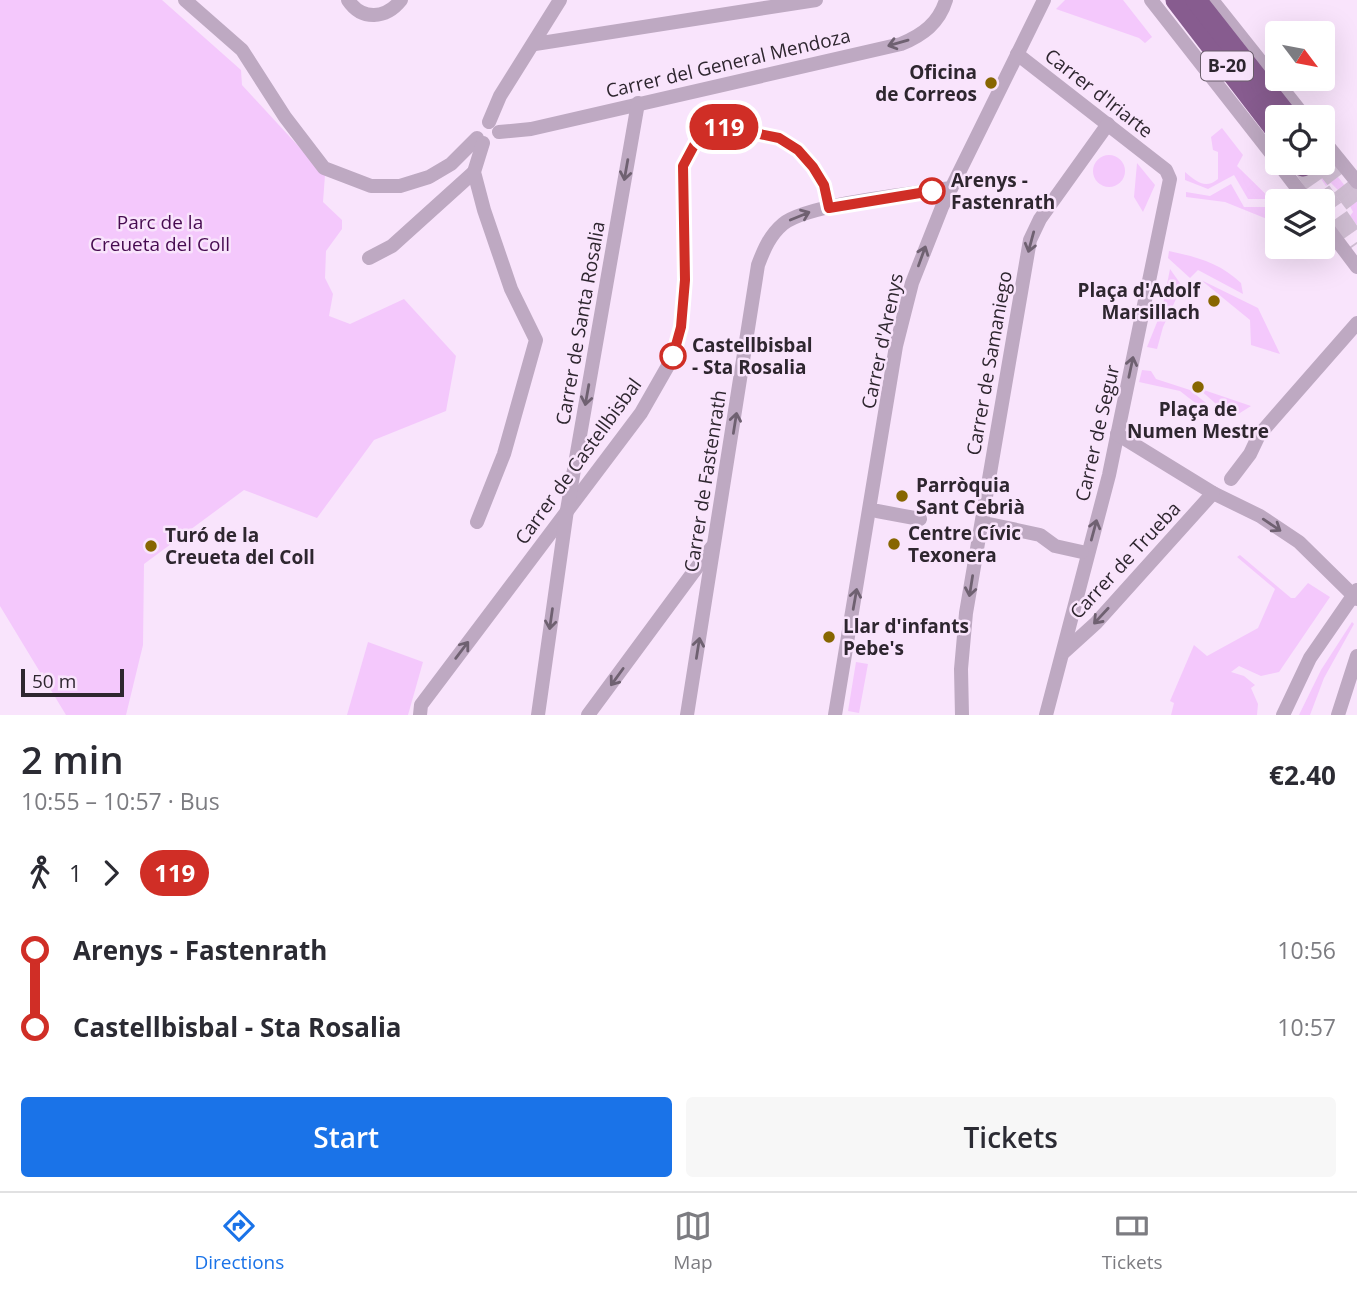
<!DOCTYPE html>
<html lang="en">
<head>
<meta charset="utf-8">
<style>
	body { margin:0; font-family:"Open Sans",sans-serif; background:#f7f7f7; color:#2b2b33; height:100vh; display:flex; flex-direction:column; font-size:26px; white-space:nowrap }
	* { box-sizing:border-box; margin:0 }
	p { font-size:23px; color:#7c7c81 }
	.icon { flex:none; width:38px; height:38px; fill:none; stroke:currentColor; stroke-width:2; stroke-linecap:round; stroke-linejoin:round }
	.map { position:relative; height:715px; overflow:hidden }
	.side { display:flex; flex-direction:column; background:#fff; flex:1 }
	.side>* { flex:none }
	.badge { padding:0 14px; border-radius:23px; font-size:24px; line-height:46px }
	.needle { width:46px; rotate:122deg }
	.tools { position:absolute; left:1265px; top:21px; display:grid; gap:14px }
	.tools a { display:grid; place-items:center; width:70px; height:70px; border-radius:7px; background:#fff; box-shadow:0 7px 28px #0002; font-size:35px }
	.scale { position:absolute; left:21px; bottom:18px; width:103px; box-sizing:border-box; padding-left:7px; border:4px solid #2e262f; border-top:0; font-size:19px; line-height:24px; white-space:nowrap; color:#2e262f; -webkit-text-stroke:5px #f9e4fc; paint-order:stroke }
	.map>.badge { position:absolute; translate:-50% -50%; box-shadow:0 0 0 4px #fff }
	.legs { display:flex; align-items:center; gap:10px; height:77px; padding:0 21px; font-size:23px }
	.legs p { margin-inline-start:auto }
	.summary { display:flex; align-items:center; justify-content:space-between; height:119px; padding:0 21px }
	h1 { font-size:38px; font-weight:600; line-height:52px }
	.button { display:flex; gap:14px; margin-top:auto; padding:14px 21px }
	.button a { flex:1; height:80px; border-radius:7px; background:#1a73e8; color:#fff; font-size:28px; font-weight:600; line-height:80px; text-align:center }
	.button a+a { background:#f7f7f7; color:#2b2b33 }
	ul { padding:0 21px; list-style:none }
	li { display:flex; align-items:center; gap:24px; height:77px; font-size:26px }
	li i { display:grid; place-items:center; width:10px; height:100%; margin:0 9px; background:currentColor }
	li i::after { content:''; width:18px; height:18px; margin:-9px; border:5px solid; border-radius:50%; background:#fff }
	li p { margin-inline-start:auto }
	li:first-child i { background:linear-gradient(#0000 50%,currentColor 0) }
	li:last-child i { background:linear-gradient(currentColor 50%,#0000 0) }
	.dock { display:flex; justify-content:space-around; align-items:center; height:98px; border-top:2px solid #e1e1e2; background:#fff; font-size:19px; color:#7c7c81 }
	.dock a { display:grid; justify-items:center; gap:4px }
	.dock .active { color:#1a73e8 }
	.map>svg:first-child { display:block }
	.green { fill:#f4c8fc }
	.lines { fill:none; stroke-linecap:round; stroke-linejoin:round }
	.highway-tunnel { stroke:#d0bed3; stroke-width:21; stroke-dasharray:21 10; stroke-linecap:butt }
	.minor { stroke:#bea9c2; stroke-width:14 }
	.highway { stroke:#875c8f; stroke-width:21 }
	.oneway { stroke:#6f6171 }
	.line-1-casing { stroke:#fff; stroke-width:16 }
	.line-1 { stroke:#d02e26; stroke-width:10 }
	.poi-dot { fill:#876601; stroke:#f9e4fc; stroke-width:2.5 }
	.stop-1-dot { fill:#fff; stroke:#d02e26; stroke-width:3.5 }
	.labels { text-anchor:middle; stroke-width:5; stroke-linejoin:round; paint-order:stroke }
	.shield { fill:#f9e4fc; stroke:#6b5f6c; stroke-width:2 }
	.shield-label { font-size:18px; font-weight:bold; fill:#2e262f }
	.street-label { font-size:19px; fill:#2e262f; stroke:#f9e4fc }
	.poi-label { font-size:19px; font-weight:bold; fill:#2e262f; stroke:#f9e4fc; text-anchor:start }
	.stop-label { font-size:19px; font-weight:bold; fill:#2e262f; stroke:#f9e4fc; text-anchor:start }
	.park-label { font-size:19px; fill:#460b50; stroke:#f9e4fc }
</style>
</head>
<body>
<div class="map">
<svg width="1357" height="715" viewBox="0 0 1357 715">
	<rect width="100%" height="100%" fill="#f9e4fc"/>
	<!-- green -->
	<g class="green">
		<path d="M0 0H162L241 70 242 85 325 175 323 202 342 220V229L326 251 325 278 333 294 329 316 350 324 404 299 456 356 446 411 374 440 317 518 244 490 144 564 143 645 126 715H66L0 606Z"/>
		<path d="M1065 0H1123L1152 37 1145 43 1139 38 1056 9Z"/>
		<path d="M1222 128 1243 155 1237 166 1277 205V215L1269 199H1248L1234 175 1208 189 1185 180V172C1196 181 1205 190 1218 179V152L1213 150 1211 137Z"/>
		<circle cx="1109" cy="171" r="16"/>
		<path d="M1137 163 1155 185 1143 212 1134 197Z"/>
		<path d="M1330 167 1357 201V225L1350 216 1353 212 1346 198 1331 183 1326 186 1319 176Z"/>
		<path d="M1231 184 1244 207H1267L1272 221 1225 202 1186 197V192L1210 196Z"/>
		<path d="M1169 251C1197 257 1220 263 1241 283L1243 294 1198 270 1190 278 1168 258Z"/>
		<path d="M1170 269 1182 286 1163 327 1157 349 1147 347 1162 310Z"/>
		<path d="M1201 280 1258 308 1280 354 1251 345 1250 320Z"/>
		<path d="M1142 370 1151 371 1156 379 1190 390 1206 403 1198 405 1180 391 1139 382Z"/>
		<path d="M1198 388 1251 406 1232 418Z"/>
		<path d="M1240 555 1291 598H1295L1308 583 1330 597 1279 672 1261 676 1239 666 1231 672 1244 676 1255 685 1251 688 1258 704 1257 715H1171L1174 703 1170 701 1194 645 1207 656 1258 628 1275 589 1237 557Z"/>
		<path d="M1352 622 1354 624 1324 678 1310 715H1299L1321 670Z"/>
		<path d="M368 642 423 662 408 715H347Z"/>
		<path d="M856 662 868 664 859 713 848 711Z"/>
	</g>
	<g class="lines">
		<!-- highway-tunnel -->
		<g class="highway-tunnel">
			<path d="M1323 162 1357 206"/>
			<path d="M1303 166 1357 244"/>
		</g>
		<!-- minor -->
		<g class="minor">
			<path d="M185 0 242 50 285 117 324 168 371 186H400L429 177 451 164 477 138"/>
			<path d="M348 0C362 21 386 19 401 0"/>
			<path d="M1151 0 1278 162"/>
			<path d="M1212 0 1305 117"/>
			<path d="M535 44 816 0"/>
			<path d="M1017 54 1166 170 1170 179 1109 475 1046 715"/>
			<path d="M489 122 500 96 560 0"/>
			<path d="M499 132 531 129 901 44C923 35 939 23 946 0"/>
			<path d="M1323 140 1357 182"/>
			<path d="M1278 163 1307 201"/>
			<path d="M1323 222 1357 267"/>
			<path d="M369 258 392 246 474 172"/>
			<path d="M1117 434 1213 493 1260 516 1299 542 1357 599"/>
			<path d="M1231 479 1250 454 1259 435 1357 323"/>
			<path d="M877 511 920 519"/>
			<path d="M477 522 504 454 536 340 511 289 484 210 474 172 483 143"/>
			<path d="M989 524 1040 535 1055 546 1082 552"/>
			<path d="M1064 652 1096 623 1213 493"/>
			<path d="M420 715 421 705 641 413 673 357 681 327 685 280 683 166 698 138 721 126 779 138 798 150 813 167 824 185 829 208"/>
			<path d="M538 715 567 510 638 103"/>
			<path d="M588 715 712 547"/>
			<path d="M687 715 758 265C764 249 770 235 783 224 807 204 916 193 951 188"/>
			<path d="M835 715 896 346 912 283 942 207 1044 0"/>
			<path d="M962 715 961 669 966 613 1030 240 1040 219 1108 124"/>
			<path d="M1283 715 1310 658 1357 590"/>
			<path d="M1338 715 1357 656"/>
		</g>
		<!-- highway -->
		<g class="highway">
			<path d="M1176 0 1278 133"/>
			<path d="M1196 0 1288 117"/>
			<path d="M1301 163 1303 166"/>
		</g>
	</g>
	<!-- one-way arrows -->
	<defs><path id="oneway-shaft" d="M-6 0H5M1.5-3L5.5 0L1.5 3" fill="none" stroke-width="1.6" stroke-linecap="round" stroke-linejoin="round" transform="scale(1.75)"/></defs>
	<g class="oneway">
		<use href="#oneway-shaft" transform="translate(898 43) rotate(164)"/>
		<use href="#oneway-shaft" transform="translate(626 170) rotate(100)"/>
		<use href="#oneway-shaft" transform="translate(800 216) rotate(-22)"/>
		<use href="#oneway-shaft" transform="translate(1031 242) rotate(105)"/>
		<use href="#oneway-shaft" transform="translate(922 256) rotate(-70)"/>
		<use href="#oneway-shaft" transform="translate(1131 367) rotate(-78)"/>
		<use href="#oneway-shaft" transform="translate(587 395) rotate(100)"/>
		<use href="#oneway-shaft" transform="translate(735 423) rotate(-81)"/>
		<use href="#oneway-shaft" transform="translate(1272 525) rotate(34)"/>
		<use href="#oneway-shaft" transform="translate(1094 530) rotate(-75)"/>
		<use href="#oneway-shaft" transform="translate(971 586) rotate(99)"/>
		<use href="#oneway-shaft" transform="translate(855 599) rotate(-80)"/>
		<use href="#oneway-shaft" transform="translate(1101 616) rotate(133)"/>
		<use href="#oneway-shaft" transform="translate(551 619) rotate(98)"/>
		<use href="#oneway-shaft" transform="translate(698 648) rotate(-81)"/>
		<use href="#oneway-shaft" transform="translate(462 650) rotate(-53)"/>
		<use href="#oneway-shaft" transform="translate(617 677) rotate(126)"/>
	</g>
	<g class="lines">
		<defs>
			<path id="line-1" d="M673 356 681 327 685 280 683 166 698 138 721 126 779 138 798 150 813 167 824 185 829 208 932 191"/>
		</defs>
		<!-- line-1 casing -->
		<use href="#line-1" class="line-1-casing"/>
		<!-- line-1 -->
		<use href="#line-1" class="line-1"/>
	</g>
	<!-- markers -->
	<g class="poi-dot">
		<circle cx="991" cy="83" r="7"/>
		<circle cx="1214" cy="301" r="7"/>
		<circle cx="1198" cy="387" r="7"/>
		<circle cx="902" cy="496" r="7"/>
		<circle cx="894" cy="544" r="7"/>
		<circle cx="151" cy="546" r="7"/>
		<circle cx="829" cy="637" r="7"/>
	</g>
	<g class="stop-1-dot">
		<circle cx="932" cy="191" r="12"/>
		<circle cx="673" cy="356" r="12"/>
	</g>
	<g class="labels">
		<!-- shield labels -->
		<rect class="shield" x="1201" y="51.5" width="52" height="29" rx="5"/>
		<g class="shield-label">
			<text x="1227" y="72">B-20</text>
		</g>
		<!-- street labels -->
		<g class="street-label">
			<text transform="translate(728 63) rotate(-13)" y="7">Carrer del General Mendoza</text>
			<text transform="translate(1099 93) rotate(38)" y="7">Carrer d'Iriarte</text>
			<text transform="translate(580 323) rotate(-80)" y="7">Carrer de Santa Rosalia</text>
			<text transform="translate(882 341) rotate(-78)" y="7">Carrer d'Arenys</text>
			<text transform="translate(989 363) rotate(-80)" y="7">Carrer de Samaniego</text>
			<text transform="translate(1097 433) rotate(-77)" y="7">Carrer de Segur</text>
			<text transform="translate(578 461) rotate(-54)" y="7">Carrer de Castellbisbal</text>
			<text transform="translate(705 481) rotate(-81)" y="7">Carrer de Fastenrath</text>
			<text transform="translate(1125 560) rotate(-47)" y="7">Carrer de Trueba</text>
		</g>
		<!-- poi labels -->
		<g class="poi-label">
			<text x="977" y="79" text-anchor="end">Oficina<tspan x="977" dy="22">de Correos</tspan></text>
			<text x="1200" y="297" text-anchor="end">Plaça d'Adolf<tspan x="1200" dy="22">Marsillach</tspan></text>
			<text x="1198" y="416" text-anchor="middle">Plaça de<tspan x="1198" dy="22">Numen Mestre</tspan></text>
			<text x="916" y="492">Parròquia<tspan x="916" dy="22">Sant Cebrià</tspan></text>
			<text x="908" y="540">Centre Cívic<tspan x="908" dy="22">Texonera</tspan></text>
			<text x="165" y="542">Turó de la<tspan x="165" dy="22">Creueta del Coll</tspan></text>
			<text x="843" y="633">Llar d'infants<tspan x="843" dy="22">Pebe's</tspan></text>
		</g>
		<!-- stop labels -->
		<g class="stop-label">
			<text x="951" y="187">Arenys -<tspan x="951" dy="22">Fastenrath</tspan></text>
			<text x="692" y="352">Castellbisbal<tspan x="692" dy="22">- Sta Rosalia</tspan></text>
		</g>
		<!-- park labels -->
		<g class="park-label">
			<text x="160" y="229">Parc de la<tspan x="160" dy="22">Creueta del Coll</tspan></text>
		</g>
	</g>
</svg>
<div class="tools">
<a><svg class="needle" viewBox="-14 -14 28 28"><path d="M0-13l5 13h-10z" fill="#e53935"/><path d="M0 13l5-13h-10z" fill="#7c7c81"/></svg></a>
<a><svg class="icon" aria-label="locate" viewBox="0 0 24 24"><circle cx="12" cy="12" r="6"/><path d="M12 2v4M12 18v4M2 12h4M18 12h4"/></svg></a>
<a><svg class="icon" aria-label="layers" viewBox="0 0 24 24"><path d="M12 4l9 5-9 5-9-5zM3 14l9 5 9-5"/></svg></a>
</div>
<div class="scale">50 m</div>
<b class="badge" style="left:724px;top:127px;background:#d02e26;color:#fff">119</b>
</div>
<section class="side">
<div class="summary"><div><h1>2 min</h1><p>10:55 – 10:57 · Bus</p></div><b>€2.40</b></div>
<div class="legs"><svg class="icon" aria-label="walk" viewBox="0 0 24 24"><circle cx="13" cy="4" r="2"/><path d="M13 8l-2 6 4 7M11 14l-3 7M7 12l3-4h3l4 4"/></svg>1<svg class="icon" aria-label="forward" viewBox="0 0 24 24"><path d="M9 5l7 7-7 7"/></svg><b class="badge" style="background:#d02e26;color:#fff">119</b></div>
<ul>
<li><i style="color:#d02e26"></i><b>Arenys - Fastenrath</b><p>10:56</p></li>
<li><i style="color:#d02e26"></i><b>Castellbisbal - Sta Rosalia</b><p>10:57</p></li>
</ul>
<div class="button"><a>Start</a><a>Tickets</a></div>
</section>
<nav class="dock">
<a class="active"><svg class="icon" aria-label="directions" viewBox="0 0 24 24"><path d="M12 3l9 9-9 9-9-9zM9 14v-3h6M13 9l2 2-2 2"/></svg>Directions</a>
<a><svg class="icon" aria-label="map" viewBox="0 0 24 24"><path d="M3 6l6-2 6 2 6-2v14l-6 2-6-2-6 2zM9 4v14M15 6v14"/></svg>Map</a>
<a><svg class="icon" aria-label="tickets" viewBox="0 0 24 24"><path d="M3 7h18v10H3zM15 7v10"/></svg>Tickets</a>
</nav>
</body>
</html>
